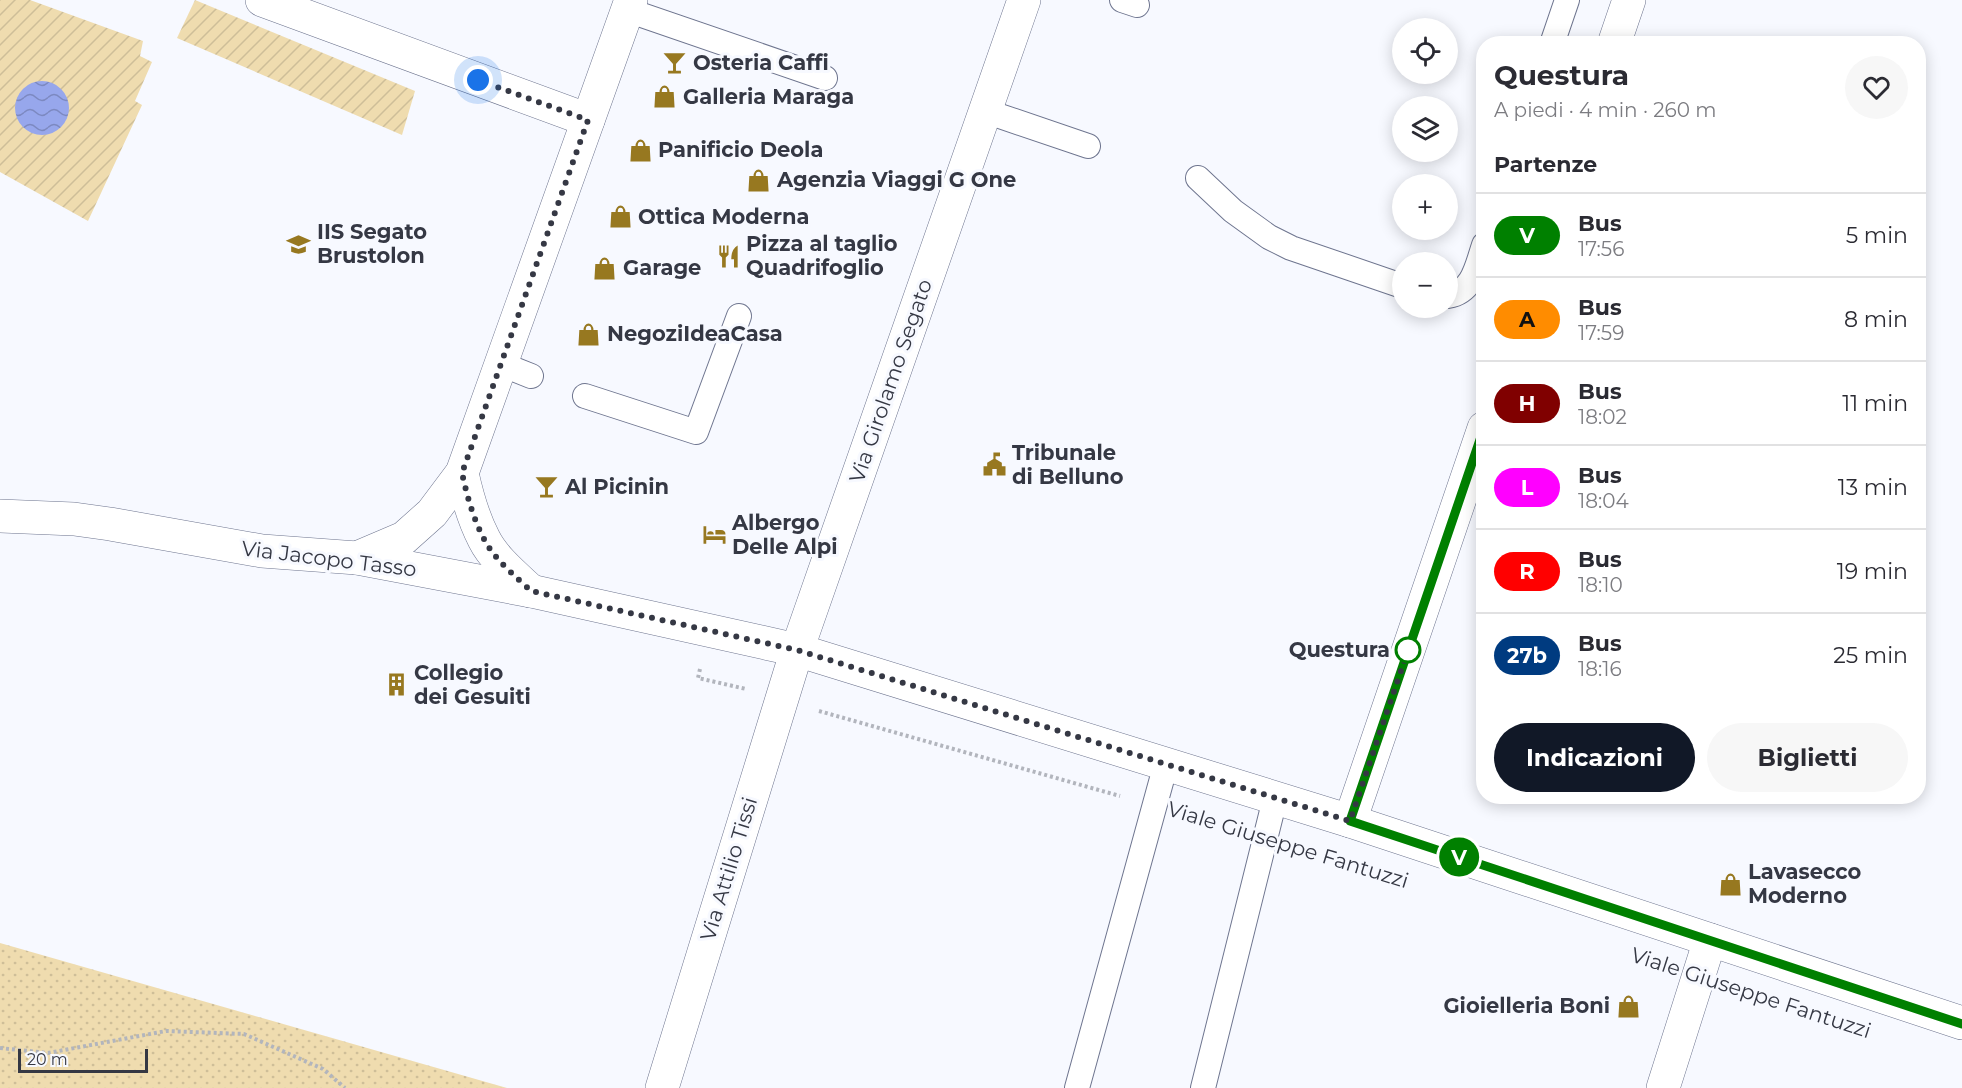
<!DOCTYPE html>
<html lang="it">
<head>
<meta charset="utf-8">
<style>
	body { margin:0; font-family:Montserrat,sans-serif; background:#f7f7f7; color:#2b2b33; height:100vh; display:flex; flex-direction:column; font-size:22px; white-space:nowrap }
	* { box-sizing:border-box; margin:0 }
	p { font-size:20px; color:#7c7c81 }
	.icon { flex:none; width:33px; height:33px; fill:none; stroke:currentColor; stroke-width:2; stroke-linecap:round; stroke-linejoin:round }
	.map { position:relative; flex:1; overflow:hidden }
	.side { position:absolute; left:1476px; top:36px; width:450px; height:768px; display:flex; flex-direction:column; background:#fff; border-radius:24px; box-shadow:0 3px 15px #0003 }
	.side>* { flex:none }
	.badge { padding:0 12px; border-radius:20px; font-size:21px; line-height:39px }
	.buttons { position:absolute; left:1392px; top:18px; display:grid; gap:12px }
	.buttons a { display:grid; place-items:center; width:66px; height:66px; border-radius:50%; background:#fff; box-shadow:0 3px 15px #0003; font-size:30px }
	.scale { position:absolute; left:18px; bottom:15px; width:130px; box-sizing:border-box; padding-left:6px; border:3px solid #353844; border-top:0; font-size:16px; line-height:21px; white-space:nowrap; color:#353844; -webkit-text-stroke:4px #f7f9ff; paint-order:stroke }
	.you { position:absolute; width:30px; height:30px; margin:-15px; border:4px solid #fff; border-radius:50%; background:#1a73e8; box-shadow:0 0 0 9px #1a73e833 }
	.map>.badge { position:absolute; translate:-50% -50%; box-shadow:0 0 0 3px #fff }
	h2 { padding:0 18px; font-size:22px; line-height:54px }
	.round { display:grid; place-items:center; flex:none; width:63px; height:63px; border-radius:32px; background:#f7f7f7 }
	.head { display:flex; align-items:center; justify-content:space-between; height:102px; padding:0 18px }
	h1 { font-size:28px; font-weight:700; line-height:45px }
	.primary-button { display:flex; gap:12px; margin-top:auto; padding:12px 18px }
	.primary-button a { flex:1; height:69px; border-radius:36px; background:#111827; color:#fff; font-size:24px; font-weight:700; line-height:69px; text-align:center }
	.primary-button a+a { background:#f7f7f7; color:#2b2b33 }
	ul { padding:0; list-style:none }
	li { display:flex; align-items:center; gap:18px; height:84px; padding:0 18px; border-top:2px solid #e1e1e2 }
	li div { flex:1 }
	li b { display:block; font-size:22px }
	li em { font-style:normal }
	li .badge { min-width:66px; font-weight:700; text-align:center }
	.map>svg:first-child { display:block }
	.park { fill:url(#park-dots) }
	.garden { fill:url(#garden-furrows) }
	.water { fill:url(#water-waves) }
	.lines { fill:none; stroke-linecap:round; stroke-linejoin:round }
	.lane-casing { stroke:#6e758f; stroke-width:26 }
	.street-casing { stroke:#6e758f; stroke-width:34 }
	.secondary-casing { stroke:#6e758f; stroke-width:34 }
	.path { stroke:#b2b5bd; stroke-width:4; stroke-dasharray:3 3; stroke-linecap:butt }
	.lane { stroke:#fff; stroke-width:24 }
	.street { stroke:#fff; stroke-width:33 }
	.secondary { stroke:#fff; stroke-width:33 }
	.line-casing { stroke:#fff; stroke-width:14 }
	.line { stroke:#008000; stroke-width:9 }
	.walk { stroke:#353844; stroke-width:6; stroke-dasharray:0 10.8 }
	.stop-dot { fill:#fff; stroke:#008000; stroke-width:3 }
	.labels { text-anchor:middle; stroke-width:6; stroke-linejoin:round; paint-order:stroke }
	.poi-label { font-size:21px; font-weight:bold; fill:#353844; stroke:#f7f9ff; text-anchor:start }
	.street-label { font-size:21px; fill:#353844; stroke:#f7f9ff }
	.stop-label { font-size:21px; font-weight:bold; fill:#353844; stroke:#f7f9ff; text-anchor:end }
</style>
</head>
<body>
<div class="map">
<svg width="1962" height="1088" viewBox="0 0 1962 1088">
	<defs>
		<pattern id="park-dots" width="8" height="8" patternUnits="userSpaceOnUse" patternTransform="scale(1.5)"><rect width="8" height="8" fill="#efdcaf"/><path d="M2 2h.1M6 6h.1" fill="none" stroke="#cebe98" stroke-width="1.8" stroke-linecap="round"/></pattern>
		<pattern id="garden-furrows" width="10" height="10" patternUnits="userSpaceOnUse" patternTransform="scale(1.5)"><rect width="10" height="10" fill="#efdcaf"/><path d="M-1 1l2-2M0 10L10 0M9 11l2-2" fill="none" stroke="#cebe98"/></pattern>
		<pattern id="water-waves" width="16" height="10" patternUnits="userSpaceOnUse" patternTransform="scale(1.5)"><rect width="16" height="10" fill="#97a7ec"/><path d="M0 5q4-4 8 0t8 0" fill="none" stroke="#7c89c1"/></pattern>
	</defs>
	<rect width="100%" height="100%" fill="#f7f9ff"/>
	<!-- park -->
	<path class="park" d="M0 943 507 1088H0Z"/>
	<!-- garden -->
	<g class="garden">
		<path d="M0 0H30L143 41 140 56 152 62 135 101 142 105 88 221 0 172Z"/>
		<path d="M195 0 415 91 402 135 177 38Z"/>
	</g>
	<!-- water -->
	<circle class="water" cx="42" cy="108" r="27"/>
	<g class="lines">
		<defs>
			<g id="lane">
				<path d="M1122 0 1137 5"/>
				<path d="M627 10 825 78"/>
				<path d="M1552 44 1567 0"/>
				<path d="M985 111 1088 146"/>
				<path d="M1198 178 1233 211 1269 237 1291 248 1402 286"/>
				<path d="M1448 296C1473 292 1477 266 1484 245"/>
				<path d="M501 364 531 376"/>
				<path d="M585 396 696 432 739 316"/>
				<path d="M1077 1088 1166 764"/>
				<path d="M1203 1088 1275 799"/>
			</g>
			<g id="street">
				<path d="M262 0 588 120"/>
				<path d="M1614 44 1629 0"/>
				<path d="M462 473C467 496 473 518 484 539 494 559 515 576 531 591"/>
				<path d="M0 516 74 519 110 524 262 551 357 558 531 591 797 650"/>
				<path d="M357 558 404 538 432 513 462 473 631 0"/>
				<path d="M1350 821 1484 428"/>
				<path d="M1663 1088 1710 940"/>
			</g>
			<g id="secondary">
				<path d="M797 650 1350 821 1962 1023"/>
				<path d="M662 1088 797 650 1024 0"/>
			</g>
		</defs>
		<!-- lane casing -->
		<use href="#lane" class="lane-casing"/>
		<!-- street casing -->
		<use href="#street" class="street-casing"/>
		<!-- secondary casing -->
		<use href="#secondary" class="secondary-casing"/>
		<!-- path -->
		<g class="path">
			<path d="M700 669 698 678 746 689"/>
			<path d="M819 711 1120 796"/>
			<path d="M0 1048 48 1053 166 1031 244 1034 323 1069 345 1088"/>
		</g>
		<!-- lane -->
		<use href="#lane" class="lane"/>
		<!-- street -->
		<use href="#street" class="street"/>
		<!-- secondary -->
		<use href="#secondary" class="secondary"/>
	</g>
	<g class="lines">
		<defs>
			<path id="line" d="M1484 428 1350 821 1962 1024"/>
		</defs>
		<!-- line casing -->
		<use href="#line" class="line-casing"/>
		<!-- line -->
		<use href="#line" class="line"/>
		<!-- walk -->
		<path class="walk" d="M478 80 588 120 462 473C467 496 473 518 484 539 494 559 515 576 531 591L797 650 1350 821 1408 650"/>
	</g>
	<!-- icons -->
	<defs>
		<symbol id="bar-bare" viewBox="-9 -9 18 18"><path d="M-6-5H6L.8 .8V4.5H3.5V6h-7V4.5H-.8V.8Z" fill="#977820" stroke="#f7f9ff" stroke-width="2.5" paint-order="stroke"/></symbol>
		<symbol id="shop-bare" viewBox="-9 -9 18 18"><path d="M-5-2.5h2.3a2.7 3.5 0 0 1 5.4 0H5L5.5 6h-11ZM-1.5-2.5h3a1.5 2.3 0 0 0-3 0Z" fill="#977820" stroke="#f7f9ff" stroke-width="2.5" paint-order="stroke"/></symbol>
		<symbol id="school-bare" viewBox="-9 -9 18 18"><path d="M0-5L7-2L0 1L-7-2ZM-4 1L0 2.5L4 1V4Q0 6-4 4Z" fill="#977820" stroke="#f7f9ff" stroke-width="2.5" paint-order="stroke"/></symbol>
		<symbol id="restaurant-bare" viewBox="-9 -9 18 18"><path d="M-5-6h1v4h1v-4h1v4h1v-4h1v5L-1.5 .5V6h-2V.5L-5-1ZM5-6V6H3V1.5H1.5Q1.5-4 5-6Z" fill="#977820" stroke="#f7f9ff" stroke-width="2.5" paint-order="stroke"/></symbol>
		<symbol id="civic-bare" viewBox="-9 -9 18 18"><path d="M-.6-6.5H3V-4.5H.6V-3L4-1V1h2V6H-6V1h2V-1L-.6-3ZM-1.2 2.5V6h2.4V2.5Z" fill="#977820" stroke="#f7f9ff" stroke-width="2.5" paint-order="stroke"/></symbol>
		<symbol id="hotel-bare" viewBox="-9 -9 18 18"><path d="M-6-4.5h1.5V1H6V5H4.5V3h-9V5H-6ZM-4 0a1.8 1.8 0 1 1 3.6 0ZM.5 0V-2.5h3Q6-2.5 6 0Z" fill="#977820" stroke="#f7f9ff" stroke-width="2.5" paint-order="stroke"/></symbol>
		<symbol id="building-bare" viewBox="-9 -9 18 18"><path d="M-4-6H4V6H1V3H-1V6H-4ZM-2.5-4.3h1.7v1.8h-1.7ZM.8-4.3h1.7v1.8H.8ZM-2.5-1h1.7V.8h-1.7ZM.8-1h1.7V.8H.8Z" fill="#977820" stroke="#f7f9ff" stroke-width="2.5" paint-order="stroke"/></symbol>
	</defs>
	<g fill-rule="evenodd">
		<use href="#bar-bare" x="658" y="46" width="33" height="33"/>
		<use href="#shop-bare" x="648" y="80" width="33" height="33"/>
		<use href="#shop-bare" x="624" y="134" width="33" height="33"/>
		<use href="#shop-bare" x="742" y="164" width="33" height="33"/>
		<use href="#shop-bare" x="604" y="200" width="33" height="33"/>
		<use href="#school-bare" x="282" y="228" width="33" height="33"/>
		<use href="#restaurant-bare" x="712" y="240" width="33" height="33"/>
		<use href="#shop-bare" x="588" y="252" width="33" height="33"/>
		<use href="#shop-bare" x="572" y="318" width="33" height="33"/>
		<use href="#civic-bare" x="978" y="448" width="33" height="33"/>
		<use href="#bar-bare" x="530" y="470" width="33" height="33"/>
		<use href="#hotel-bare" x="698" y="518" width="33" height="33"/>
		<use href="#building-bare" x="380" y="668" width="33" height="33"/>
		<use href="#shop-bare" x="1714" y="868" width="33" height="33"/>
		<use href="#shop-bare" x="1612" y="990" width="33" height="33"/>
	</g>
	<!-- markers -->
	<circle class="stop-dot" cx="1408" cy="650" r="12"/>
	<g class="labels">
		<!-- poi labels -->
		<g class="poi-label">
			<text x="693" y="70">Osteria Caffi</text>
			<text x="683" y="104">Galleria Maraga</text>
			<text x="658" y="157">Panificio Deola</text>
			<text x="777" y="187">Agenzia Viaggi G One</text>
			<text x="638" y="224">Ottica Moderna</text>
			<text x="317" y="239">IIS Segato<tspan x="317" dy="24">Brustolon</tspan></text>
			<text x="746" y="251">Pizza al taglio<tspan x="746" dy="24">Quadrifoglio</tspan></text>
			<text x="623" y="275">Garage</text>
			<text x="607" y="341">NegoziIdeaCasa</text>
			<text x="1012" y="460">Tribunale<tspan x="1012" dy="24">di Belluno</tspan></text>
			<text x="565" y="494">Al Picinin</text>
			<text x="732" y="530">Albergo<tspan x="732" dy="24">Delle Alpi</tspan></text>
			<text x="414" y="680">Collegio<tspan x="414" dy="24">dei Gesuiti</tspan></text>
			<text x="1748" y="879">Lavasecco<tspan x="1748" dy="24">Moderno</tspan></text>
			<text x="1610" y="1013" text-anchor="end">Gioielleria Boni</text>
		</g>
		<!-- street labels -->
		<g class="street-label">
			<text transform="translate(891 381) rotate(-71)" y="7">Via Girolamo Segato</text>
			<text transform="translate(329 559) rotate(7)" y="7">Via Jacopo Tasso</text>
			<text transform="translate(1288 845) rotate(17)" y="7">Viale Giuseppe Fantuzzi</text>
			<text transform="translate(729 869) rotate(-73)" y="7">Via Attilio Tissi</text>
			<text transform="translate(1751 993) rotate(18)" y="7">Viale Giuseppe Fantuzzi</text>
		</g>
		<!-- stop labels -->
		<g class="stop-label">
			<text x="1390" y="657">Questura</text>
		</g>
	</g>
</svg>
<div class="buttons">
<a><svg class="icon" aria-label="locate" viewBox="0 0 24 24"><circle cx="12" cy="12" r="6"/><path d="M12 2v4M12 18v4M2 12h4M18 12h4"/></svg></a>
<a><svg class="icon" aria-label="layers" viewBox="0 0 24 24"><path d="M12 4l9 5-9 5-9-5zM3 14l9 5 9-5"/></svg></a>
<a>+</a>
<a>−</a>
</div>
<div class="scale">20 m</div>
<div class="you" style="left:478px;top:80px"></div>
<b class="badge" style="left:1459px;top:857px;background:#008000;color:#fff">V</b>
<section class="side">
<div class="head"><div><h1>Questura</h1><p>A piedi · 4 min · 260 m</p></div><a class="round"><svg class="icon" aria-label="heart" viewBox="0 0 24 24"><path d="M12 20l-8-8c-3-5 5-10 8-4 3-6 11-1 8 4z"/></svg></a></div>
<h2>Partenze</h2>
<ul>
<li><span class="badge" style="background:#008000;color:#fff">V</span><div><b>Bus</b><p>17:56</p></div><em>5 min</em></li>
<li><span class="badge" style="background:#ff8c00;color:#111">A</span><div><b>Bus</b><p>17:59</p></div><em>8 min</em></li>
<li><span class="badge" style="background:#800000;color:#fff">H</span><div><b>Bus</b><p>18:02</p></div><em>11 min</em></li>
<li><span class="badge" style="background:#f0f;color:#fff">L</span><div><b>Bus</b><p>18:04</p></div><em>13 min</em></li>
<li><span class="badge" style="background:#f00;color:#fff">R</span><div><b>Bus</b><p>18:10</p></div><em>19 min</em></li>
<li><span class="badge" style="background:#003b80;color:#fff">27b</span><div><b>Bus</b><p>18:16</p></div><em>25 min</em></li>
</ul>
<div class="primary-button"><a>Indicazioni</a><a>Biglietti</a></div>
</section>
</div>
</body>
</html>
